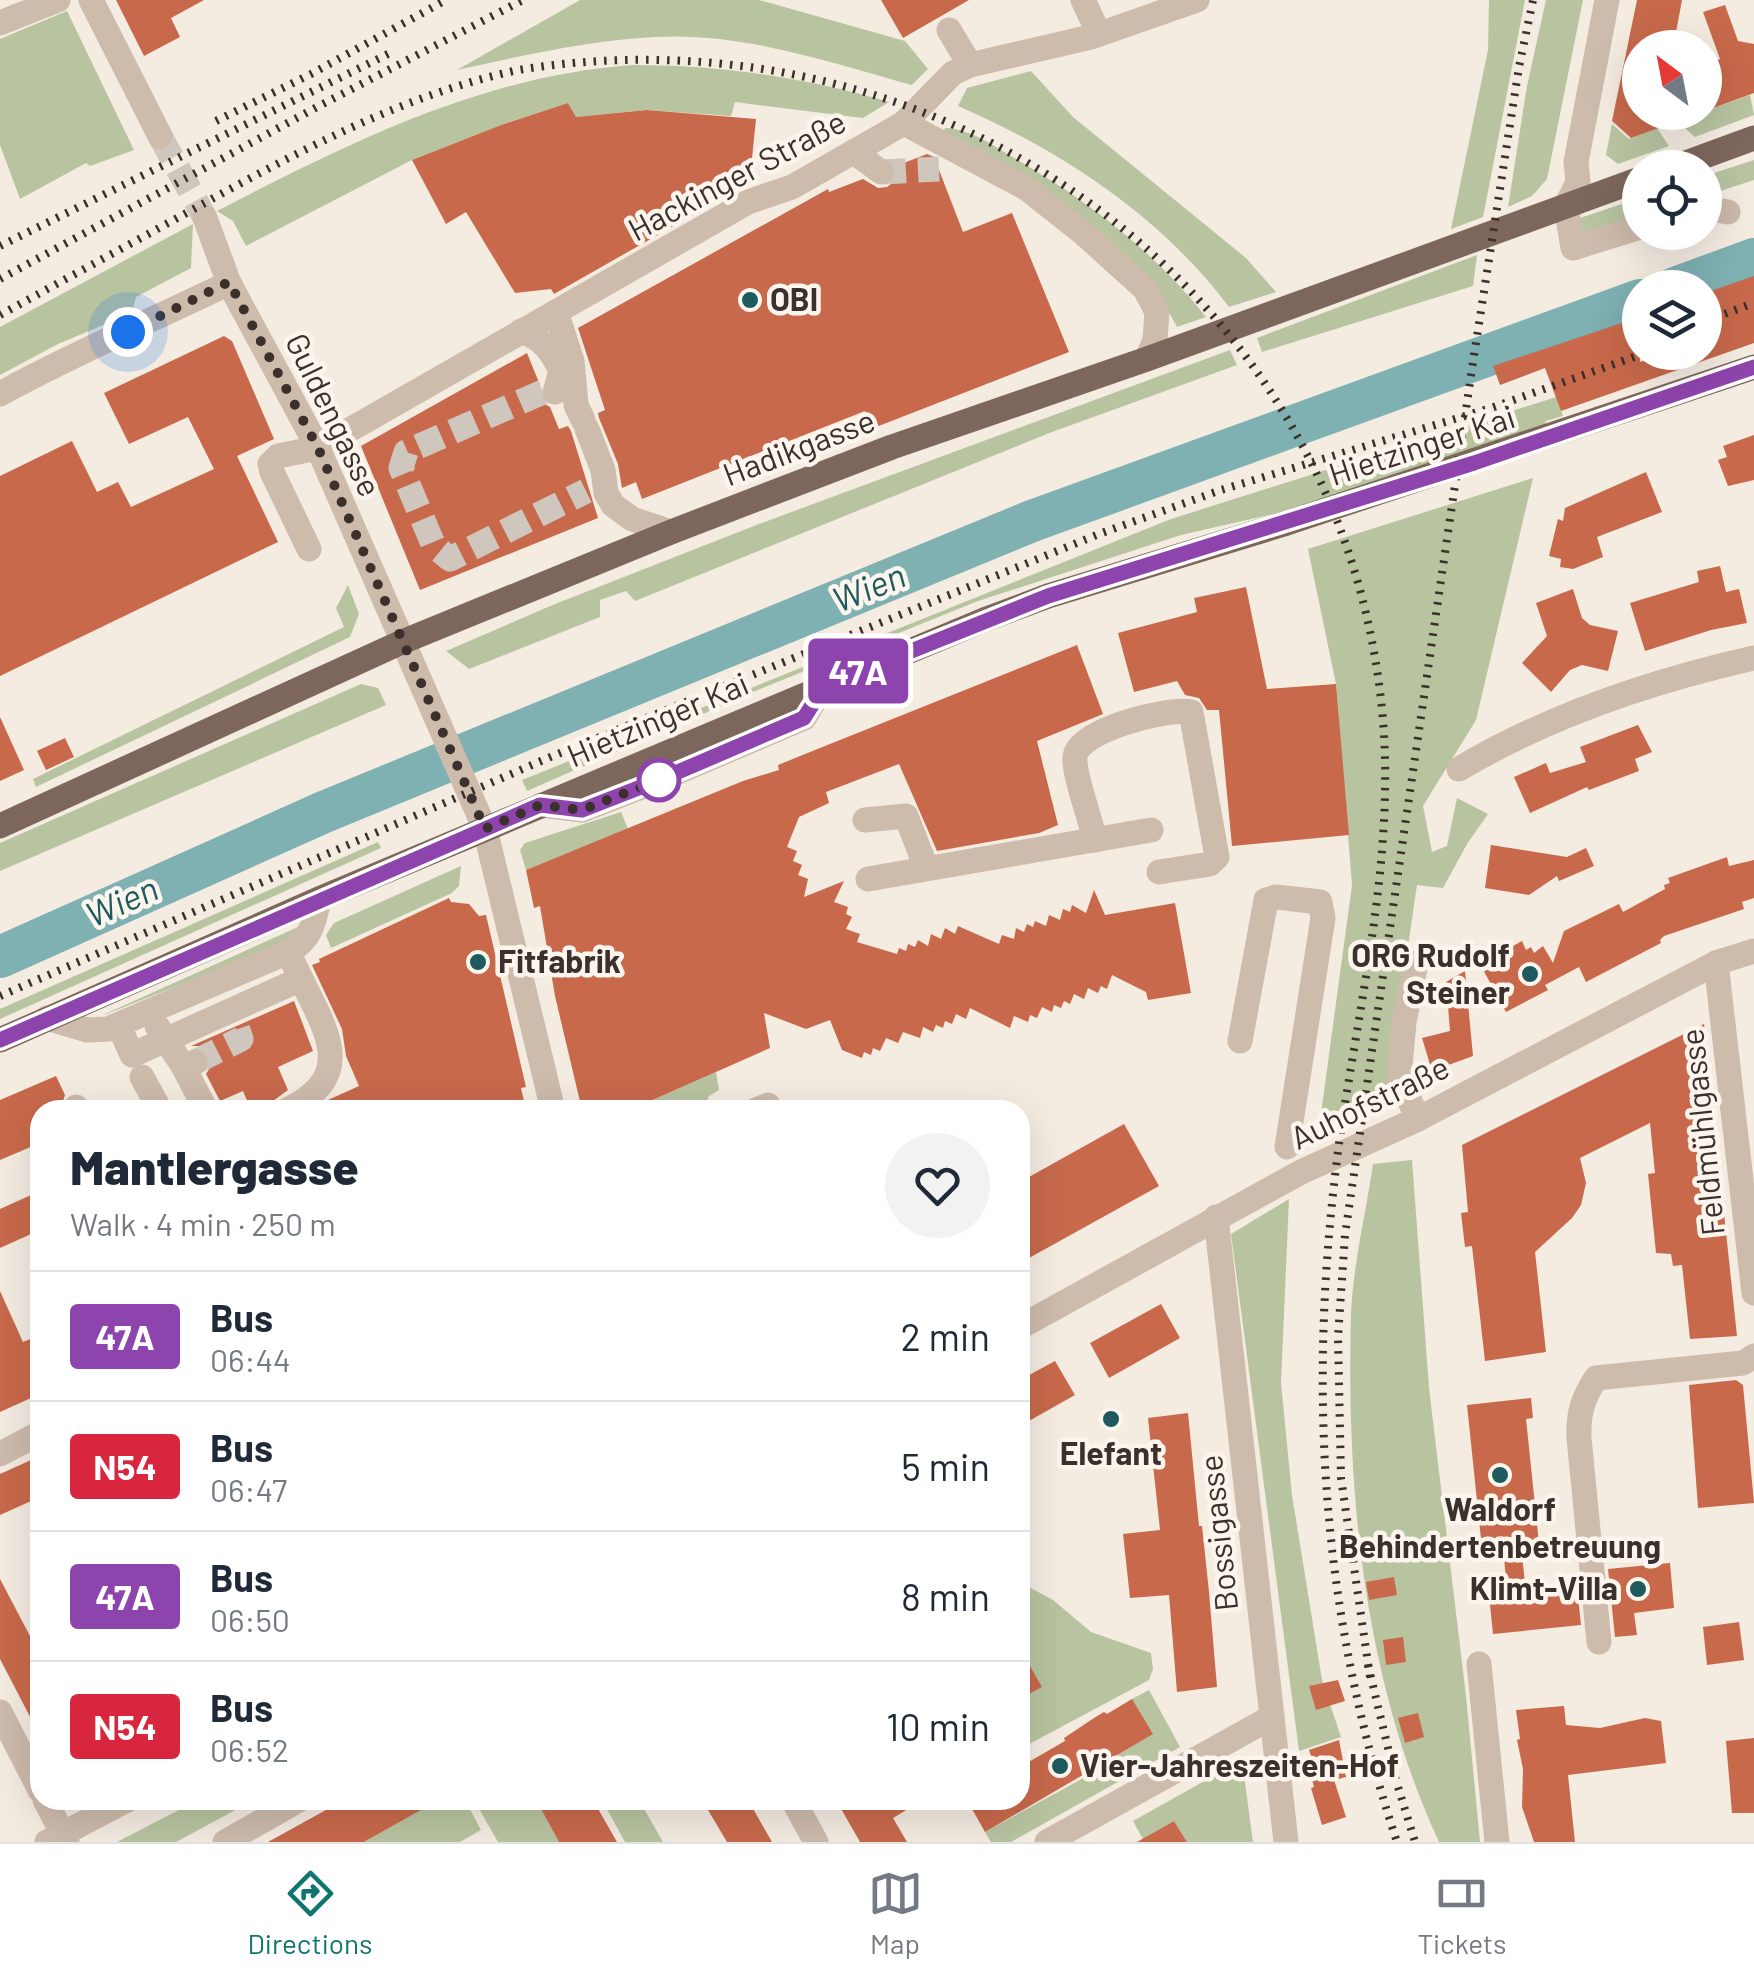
<!DOCTYPE html>
<html lang="en">
<head>
<meta charset="utf-8">
<style>
	body { margin:0; font-family:Barlow,sans-serif; background:#f2f2f3; color:#1f2937; height:100vh; display:flex; flex-direction:column; font-size:38px; white-space:nowrap }
	* { box-sizing:border-box; margin:0 }
	p { font-size:32px; color:#747a83 }
	.icon { flex:none; width:55px; height:55px; fill:none; stroke:currentColor; stroke-width:2; stroke-linecap:round; stroke-linejoin:round }
	.map { position:relative; flex:1; overflow:hidden }
	.panel { position:absolute; left:30px; top:1100px; width:1000px; height:710px; display:flex; flex-direction:column; background:#fff; border-radius:30px; box-shadow:0 10px 40px #0002 }
	.panel>* { flex:none }
	.badge { padding:0 20px; border-radius:8px; font-size:35px; line-height:65px }
	.needle { width:65px; rotate:328deg }
	.tools { position:absolute; left:1622px; top:30px; display:grid; gap:20px }
	.tools a { display:grid; place-items:center; width:100px; height:100px; border-radius:50%; background:#fff; box-shadow:0 10px 40px #0002; font-size:50px }
	.you { position:absolute; width:50px; height:50px; margin:-25px; border:8px solid #fff; border-radius:50%; background:#1a73e8; box-shadow:0 0 0 15px #1a73e833 }
	.map>.badge { position:absolute; translate:-50% -50%; box-shadow:0 0 0 5px #fff }
	.round { display:grid; place-items:center; flex:none; width:105px; height:105px; border-radius:52px; background:#f2f2f3 }
	.headline { display:flex; align-items:center; justify-content:space-between; height:170px; padding:0 40px }
	h1 { font-size:48px; font-weight:800; line-height:75px }
	ul { padding:0; list-style:none }
	li { display:flex; align-items:center; gap:30px; height:130px; padding:0 40px; border-top:2px solid #e0e1e3 }
	li div { flex:1 }
	li b { display:block; font-size:38px }
	li em { font-style:normal }
	li .badge { min-width:110px; font-weight:700; text-align:center }
	.dock { display:flex; justify-content:space-around; align-items:center; height:140px; border-top:2px solid #e0e1e3; background:#fff; font-size:28px; color:#747a83 }
	.dock a { display:grid; justify-items:center; gap:5px }
	.dock .active { color:#0f766e }
	.map>svg:first-child { display:block }
	.green { fill:#b8c4a0 }
	.lines { fill:none; stroke-linecap:round; stroke-linejoin:round }
	.river { stroke:#7fb0b2; stroke-width:42 }
	.building { fill:#c8694b }
	.minor-tunnel { stroke:#cfc6bd; stroke-width:25; stroke-dasharray:25 12; stroke-linecap:butt }
	.minor { stroke:#cdbbac; stroke-width:25 }
	.major { stroke:#7d675c; stroke-width:25 }
	.rail { stroke:#3b302b; stroke-width:8; stroke-dasharray:2.5 8; stroke-linecap:butt }
	.line-casing { stroke:#fff; stroke-width:22 }
	.line { stroke:#8e44ad; stroke-width:15 }
	.walk { stroke:#3b302b; stroke-width:10; stroke-dasharray:0 18 }
	.poi-dot { fill:#1f5a5e; stroke:#fbf5ee; stroke-width:4 }
	.stop-dot { fill:#fff; stroke:#8e44ad; stroke-width:5 }
	.labels { text-anchor:middle; stroke-width:9; stroke-linejoin:round; paint-order:stroke }
	.street-label { font-size:32px; fill:#3b302b; stroke:#fbf5ee }
	.poi-label { font-size:32px; font-weight:bold; fill:#3b302b; stroke:#fbf5ee; text-anchor:start }
	.water-label { font-size:35px; font-style:italic; fill:#1f5a5e; stroke:#fbf5ee }
</style>
</head>
<body>
<div class="map">
<svg width="1754" height="1842" viewBox="0 0 1754 1842">
	<rect width="100%" height="100%" fill="#f4ebe1"/>
	<!-- green -->
	<g class="green">
		<path d="M580 0H759L905 41 928 69 912 85C829 62 742 32 655 37 589 40 521 56 457 70Z"/>
		<path d="M1489 0H1525L1483 217 1451 229 1488 50Z"/>
		<path d="M1546 0H1583L1547 179 1532 196 1508 207 1527 86Z"/>
		<path d="M67 11 134 150 90 166 86 163 20 199 0 145V39Z"/>
		<path d="M632 65C720 65 805 77 889 102L863 118 735 102 731 116 647 110 576 117 568 103 501 125 412 160 246 246 233 221 217 211C349 143 482 76 632 65Z"/>
		<path d="M1031 71 1073 117 1246 258 1276 292 1229 307C1162 217 1060 150 958 106L967 88Z"/>
		<path d="M1750 95 1754 115 1695 137 1677 121Z"/>
		<path d="M1612 124 1629 139 1657 128 1669 146 1618 164 1606 155Z"/>
		<path d="M945 128C971 129 994 146 1016 159 1088 201 1154 251 1206 317L1177 327 1153 284 943 135Z"/>
		<path d="M1754 160V180L1705 196V176Z"/>
		<path d="M1640 198V218L1584 236 1580 218Z"/>
		<path d="M193 224 191 268 136 297 132 313 58 344 0 375V327Z"/>
		<path d="M1477 255 1473 286 1262 352 1257 338Z"/>
		<path d="M1230 350 1237 365 1052 432 635 601 626 591 600 600V617L469 669 446 651 555 604 759 524Z"/>
		<path d="M1556 397 1563 416 1546 421 1545 426 1312 505 1181 535 978 601 753 692 527 791 522 780 1171 519Z"/>
		<path d="M1533 478 1476 720 1423 806 1432 852 1447 846 1457 798 1488 814 1467 844 1443 888 1417 885 1384 1109 1318 1136 1352 885 1336 684 1308 549Z"/>
		<path d="M348 585 359 614 350 637 36 787 33 779 344 627 336 608Z"/>
		<path d="M361 684 378 688 386 705 0 871V843Z"/>
		<path d="M621 812 628 829 526 870 520 850 525 843Z"/>
		<path d="M378 842 381 848 0 1019V1009Z"/>
		<path d="M461 866 459 886 452 893 331 948 326 935 334 923Z"/>
		<path d="M298 927 294 939 104 1015 105 1014Z"/>
		<path d="M716 1072 719 1090 709 1096 703 1110H646L644 1104Z"/>
		<path d="M1412 1160 1429 1388 1466 1696 1480 1842H1439C1364 1680 1346 1491 1351 1314 1353 1265 1366 1213 1373 1164Z"/>
		<path d="M1289 1199 1281 1383 1292 1495 1322 1680 1341 1737 1299 1751 1231 1234Z"/>
		<path d="M1025 1585 1053 1600 1091 1632 1151 1653 1153 1669 1149 1680 1020 1749V1587Z"/>
		<path d="M1149 1690 1180 1747 1011 1842H991L985 1832 1100 1769 1098 1765 1132 1699Z"/>
		<path d="M1242 1760 1253 1842H1187L1174 1821 1143 1839 1133 1821Z"/>
		<path d="M198 1800H254L176 1842H117Z"/>
		<path d="M439 1800H465L481 1830 460 1842H364Z"/>
		<path d="M474 1800H536L559 1842H498Z"/>
		<path d="M602 1800H639L663 1842H625Z"/>
	</g>
	<g class="lines">
		<!-- river -->
		<g class="river">
			<path d="M1675 288 1754 259"/>
			<path d="M0 957 324 812 1032 521 1640 300"/>
		</g>
	</g>
	<!-- building -->
	<g class="building">
		<path d="M116 0H204L171 18 180 37 144 56Z"/>
		<path d="M881 0H969L903 38Z"/>
		<path d="M1637 0H1682L1673 48H1640V112L1694 115 1631 138 1612 121Z"/>
		<path d="M1725 5 1738 41 1754 44V93L1705 111V65L1720 59 1703 12Z"/>
		<path d="M568 103 576 117 647 110 756 119 751 168 741 175 742 187 554 294 551 289 515 293 466 212 446 224 412 160 501 125Z"/>
		<path d="M927 154 934 157 963 232 1012 213 1069 352 871 429 865 411 642 499 636 482 622 488 618 464 599 418 598 413 605 410 578 328 828 189 829 192 863 179 878 188 887 187 895 181 896 166Z"/>
		<path d="M1754 276V343L1561 411 1545 368 1500 385 1493 366 1640 317V362L1666 352H1705V293Z"/>
		<path d="M224 336 232 341 274 439 237 456 278 542 0 676V476L72 441 97 492 118 482 131 507 214 469 188 417 129 444 104 393Z"/>
		<path d="M527 353 540 385 539 395 543 403 550 407 559 429 568 426 571 431 598 518 420 590 361 446Z"/>
		<path d="M1754 435V480L1728 486 1718 460 1727 457 1723 446Z"/>
		<path d="M1646 472 1662 512 1597 537 1603 557 1573 569 1560 567 1561 559 1549 556 1558 519 1563 521 1565 508Z"/>
		<path d="M1720 566 1726 592 1739 589 1747 623 1711 630 1645 651 1630 603 1699 582 1697 571Z"/>
		<path d="M1246 587 1267 689 1336 684 1349 835 1232 846 1219 710H1207L1199 698 1185 695 1177 681 1134 692 1118 633 1197 612 1194 598Z"/>
		<path d="M1573 589 1582 618 1590 625 1618 631 1608 671 1582 665 1570 670 1551 692 1522 663 1547 636 1536 603Z"/>
		<path d="M1077 645 1103 714 1037 741 1058 825 1039 833 937 851 899 764 826 792 829 803 799 817 787 847 797 851 793 861 802 865 798 875 808 879 804 897 844 881 834 902 848 907 846 914 852 917 846 929 860 934 857 942 897 954 899 948 906 951 908 944 915 947 918 940 928 946 931 934 941 939 945 928 955 934 958 926 999 944 1002 935 1014 939 1016 928 1024 932 1027 924 1033 927 1035 921 1046 926 1049 915 1060 920 1063 909 1070 912 1072 905 1086 913 1094 890 1105 915 1175 903 1191 993 1148 1000 1146 992 1112 975 1107 989 1101 986 1098 993 1088 988 1084 999 1074 994 1070 1004 1064 1001 1061 1008 1054 1005 1052 1012 1042 1007 1037 1018 1030 1015 1028 1022 1014 1016 1010 1028 970 1008 966 1019 956 1014 952 1024 945 1021 943 1028 936 1025 933 1032 923 1027 920 1038 903 1032 898 1043 886 1038 880 1051 873 1048 871 1055 864 1052 862 1058 842 1050 830 1020 806 1029 764 1013 770 1048 630 1110H582L555 996 540 906 534 908 526 870 743 781 779 770 778 765 815 750Z"/>
		<path d="M0 717 24 770 0 781Z"/>
		<path d="M1638 725 1652 752 1635 759 1639 771 1589 790 1587 787 1530 813 1514 777 1546 763 1550 773 1586 762 1580 747Z"/>
		<path d="M65 738 74 757 46 770 37 751Z"/>
		<path d="M1491 845 1567 857 1586 848 1594 866 1559 881 1557 876 1529 895 1485 888Z"/>
		<path d="M1727 857 1729 866 1754 860V898L1742 902 1744 909 1664 936 1660 940 1661 943 1586 982 1579 967 1545 985 1548 990 1506 1012 1480 964 1522 941 1526 950 1531 947 1534 953 1543 946 1553 963 1564 931 1619 904 1623 912 1665 889 1664 885 1670 883 1668 878Z"/>
		<path d="M449 898 451 902 469 904 479 916 486 915 526 1087 521 1088 526 1110H318L328 1100 359 1086 346 1056 342 1029 312 965 320 962 319 959Z"/>
		<path d="M1465 971 1473 1056 1432 1071 1422 1038 1450 1031 1446 982Z"/>
		<path d="M294 1001 313 1051 278 1067 288 1090 273 1101 271 1110H251L243 1091 220 1101 206 1074 211 1066 210 1056 199 1046H191Z"/>
		<path d="M1704 1024 1737 1336 1690 1339 1682 1265 1673 1266 1671 1254 1656 1253 1648 1174 1655 1173 1650 1123 1580 1158 1586 1183 1581 1205 1572 1218 1535 1252 1546 1352 1485 1361 1472 1246 1465 1247 1461 1213 1468 1212 1462 1145Z"/>
		<path d="M56 1076 65 1095 60 1110H40V1143L0 1160V1100Z"/>
		<path d="M1124 1124 1159 1186 1020 1263V1182Z"/>
		<path d="M40 1191V1230L0 1248V1209Z"/>
		<path d="M0 1291 23 1342 40 1335V1394L0 1412Z"/>
		<path d="M1161 1304 1180 1338 1109 1378 1090 1343Z"/>
		<path d="M1055 1361 1075 1395 1020 1426V1380Z"/>
		<path d="M1736 1380 1743 1385 1754 1503 1698 1508 1689 1385Z"/>
		<path d="M1531 1398 1533 1418 1526 1419 1540 1553 1522 1555 1526 1592 1577 1587 1581 1625 1493 1634 1489 1595 1507 1593 1504 1556 1483 1558 1467 1405Z"/>
		<path d="M1188 1413 1199 1526H1202L1209 1592 1217 1687 1177 1692 1169 1595 1130 1598 1123 1534 1160 1530 1148 1418Z"/>
		<path d="M40 1456V1497L0 1515V1474Z"/>
		<path d="M1670 1563 1674 1608 1634 1613 1637 1635 1615 1637 1608 1569Z"/>
		<path d="M1394 1577 1397 1595 1369 1600 1366 1582Z"/>
		<path d="M0 1579 40 1655V1736L0 1659Z"/>
		<path d="M1739 1622 1744 1660 1707 1665 1703 1627Z"/>
		<path d="M1403 1637 1406 1662 1386 1665 1383 1640Z"/>
		<path d="M1020 1649 1042 1687 1020 1699Z"/>
		<path d="M1338 1680 1345 1701 1316 1710 1309 1686Z"/>
		<path d="M1132 1699 1153 1734 985 1832 967 1800H1020V1767L1065 1741 1064 1738 1094 1718 1104 1712 1107 1714Z"/>
		<path d="M1564 1706 1566 1725 1600 1728 1645 1718 1661 1721 1666 1763 1568 1775 1575 1842H1534L1522 1807 1523 1769 1517 1740 1520 1739 1516 1710Z"/>
		<path d="M1418 1713 1424 1737 1405 1743 1398 1718Z"/>
		<path d="M1754 1738V1813H1732L1726 1741Z"/>
		<path d="M1339 1740 1346 1777 1334 1780 1346 1817 1322 1825 1311 1788 1314 1787 1310 1772 1316 1770 1309 1750Z"/>
		<path d="M344 1800H439L364 1842H268Z"/>
		<path d="M536 1800H593L617 1842H559Z"/>
		<path d="M702 1800H748L772 1842H727Z"/>
		<path d="M836 1800H923L893 1818 907 1842H860Z"/>
		<path d="M1174 1821 1187 1842H1137Z"/>
	</g>
	<g class="lines">
		<!-- minor-tunnel -->
		<g class="minor-tunnel">
			<path d="M160 136 205 218"/>
			<path d="M881 172 939 169"/>
			<path d="M543 392 406 452 401 468 434 546 450 559 586 491"/>
			<path d="M195 1062 241 1039 235 1021"/>
		</g>
		<!-- minor -->
		<g class="minor">
			<path d="M91 0 160 136"/>
			<path d="M1083 0 1099 34"/>
			<path d="M1607 0 1576 162 1578 182 1566 206 1573 248 1640 227"/>
			<path d="M0 23 58 0"/>
			<path d="M949 30 970 65"/>
			<path d="M904 123 1026 188 1083 233 1145 289 1157 312 1155 340 1147 359"/>
			<path d="M854 152 881 172"/>
			<path d="M1705 208 1728 212"/>
			<path d="M205 218 229 283 318 448 485 829 553 1110"/>
			<path d="M556 312 572 361 576 405 583 420"/>
			<path d="M521 331C543 339 551 350 561 371L555 392"/>
			<path d="M0 394C74 353 153 320 229 283"/>
			<path d="M587 429 603 470 606 493 613 505 632 519 671 532"/>
			<path d="M309 549 272 472 270 464 278 456 318 448 748 202 792 187 904 123 953 73 970 65 1091 37 1197 0"/>
			<path d="M1459 769C1550 715 1652 681 1754 658"/>
			<path d="M541 805 582 810 659 780 804 718 823 686"/>
			<path d="M865 820 906 816 926 867"/>
			<path d="M1095 840C1091 821 1073 772 1075 757 1077 730 1169 707 1191 712L1217 857 1210 864 1159 872"/>
			<path d="M868 879 1151 830"/>
			<path d="M1416 963 1404 1022 1399 1077 1418 1119"/>
			<path d="M1716 963 1754 1293"/>
			<path d="M47 1018 87 1030 108 1029 288 952"/>
			<path d="M119 1026 132 1055 301 979 288 952C311 940 314 923 319 899"/>
			<path d="M157 1026 183 1066 195 1062"/>
			<path d="M1240 1041 1266 900 1276 897 1320 902 1323 918 1287 1147"/>
			<path d="M183 1066 206 1110"/>
			<path d="M142 1077 160 1110"/>
			<path d="M76 1107 77 1110"/>
			<path d="M287 1110C357 1076 327 1032 301 979"/>
			<path d="M756 1110 768 1105"/>
			<path d="M1216 1217 1286 1842"/>
			<path d="M1020 1327 1301 1172 1418 1119 1716 963 1754 951"/>
			<path d="M0 1454 40 1433"/>
			<path d="M1599 1642 1579 1438C1578 1413 1583 1398 1596 1378L1743 1363 1754 1356"/>
			<path d="M1479 1664 1497 1842"/>
			<path d="M0 1712 40 1790"/>
			<path d="M45 1800 67 1842"/>
			<path d="M793 1800 816 1842"/>
			<path d="M47 1842 127 1800"/>
			<path d="M225 1842 299 1800"/>
			<path d="M1047 1842 1272 1717"/>
		</g>
		<!-- major -->
		<g class="major">
			<path d="M1672 168 1754 138"/>
			<path d="M0 826 402 642 671 532 892 447 1147 359 1640 179"/>
			<path d="M0 1040 319 899 984 620 1048 596 1287 523 1754 367"/>
		</g>
		<!-- rail -->
		<g class="rail">
			<path d="M216 121 311 74 446 0"/>
			<path d="M0 246 390 53"/>
			<path d="M0 279 319 106 523 0"/>
			<path d="M0 315C60 282 121 249 181 216 288 157 398 96 518 70 949 0 1356 298 1384 734 1392 871 1358 1009 1339 1144 1307 1384 1320 1611 1397 1842"/>
			<path d="M1705 321 1754 303"/>
			<path d="M0 996 548 758 1099 534 1221 490 1491 408 1648 352"/>
			<path d="M1368 1665 1395 1777 1415 1842"/>
			<path d="M1370 1677 1341 1478 1338 1337 1345 1235 1473 362 1519 67 1533 0"/>
		</g>
	</g>
	<g class="lines">
		<defs>
			<path id="line" d="M0 1040 540 805 582 810 659 780 804 718 824 686 1048 596 1474 463 1754 367"/>
		</defs>
		<!-- line casing -->
		<use href="#line" class="line-casing"/>
		<!-- line -->
		<use href="#line" class="line"/>
		<!-- walk -->
		<path class="walk" d="M128 332 229 282 318 448 485 829 540 805 582 810 659 780"/>
	</g>
	<!-- markers -->
	<g class="poi-dot">
		<circle cx="750" cy="300" r="10"/>
		<circle cx="478" cy="962" r="10"/>
		<circle cx="1530" cy="974" r="10"/>
		<circle cx="1111" cy="1419" r="10"/>
		<circle cx="1500" cy="1475" r="10"/>
		<circle cx="1638" cy="1589" r="10"/>
		<circle cx="1060" cy="1766" r="10"/>
	</g>
	<circle class="stop-dot" cx="659" cy="780" r="20"/>
	<g class="labels">
		<!-- street labels -->
		<g class="street-label">
			<text transform="translate(737 176) rotate(-28)" y="11">Hackinger Straße</text>
			<text transform="translate(333 415) rotate(64)" y="11">Guldengasse</text>
			<text transform="translate(1422 446) rotate(-18)" y="11">Hietzinger Kai</text>
			<text transform="translate(799 448) rotate(-21)" y="11">Hadikgasse</text>
			<text transform="translate(658 720) rotate(-23)" y="11">Hietzinger Kai</text>
			<text transform="translate(1370 1103) rotate(-26)" y="11">Auhofstraße</text>
			<text transform="translate(1703 1132) rotate(-96)" y="11">Feldmühlgasse</text>
			<text transform="translate(1219 1533) rotate(-96)" y="11">Bossigasse</text>
		</g>
		<!-- poi labels -->
		<g class="poi-label">
			<text x="770" y="311">OBI</text>
			<text x="1510" y="967" text-anchor="end">ORG Rudolf<tspan x="1510" dy="37">Steiner</tspan></text>
			<text x="498" y="973">Fitfabrik</text>
			<text x="1111" y="1465" text-anchor="middle">Elefant</text>
			<text x="1500" y="1521" text-anchor="middle">Waldorf<tspan x="1500" dy="37">Behindertenbetreuung</tspan></text>
			<text x="1618" y="1600" text-anchor="end">Klimt-Villa</text>
			<text x="1080" y="1777">Vier-Jahreszeiten-Hof</text>
		</g>
		<!-- water labels -->
		<g class="water-label">
			<text transform="translate(869 588) rotate(-22)" y="12">Wien</text>
			<text transform="translate(122 902) rotate(-24)" y="12">Wien</text>
		</g>
	</g>
</svg>
<div class="tools">
<a><svg class="needle" viewBox="-14 -14 28 28"><path d="M0-13l5 13h-10z" fill="#e53935"/><path d="M0 13l5-13h-10z" fill="#747a83"/></svg></a>
<a><svg class="icon" aria-label="locate" viewBox="0 0 24 24"><circle cx="12" cy="12" r="6"/><path d="M12 2v4M12 18v4M2 12h4M18 12h4"/></svg></a>
<a><svg class="icon" aria-label="layers" viewBox="0 0 24 24"><path d="M12 4l9 5-9 5-9-5zM3 14l9 5 9-5"/></svg></a>
</div>
<div class="you" style="left:128px;top:332px"></div>
<b class="badge" style="left:858px;top:671px;background:#8e44ad;color:#fff">47A</b>
<section class="panel">
<div class="headline"><div><h1>Mantlergasse</h1><p>Walk · 4 min · 250 m</p></div><a class="round"><svg class="icon" aria-label="heart" viewBox="0 0 24 24"><path d="M12 20l-8-8c-3-5 5-10 8-4 3-6 11-1 8 4z"/></svg></a></div>
<ul>
<li><span class="badge" style="background:#8e44ad;color:#fff">47A</span><div><b>Bus</b><p>06:44</p></div><em>2 min</em></li>
<li><span class="badge" style="background:#d7263d;color:#fff">N54</span><div><b>Bus</b><p>06:47</p></div><em>5 min</em></li>
<li><span class="badge" style="background:#8e44ad;color:#fff">47A</span><div><b>Bus</b><p>06:50</p></div><em>8 min</em></li>
<li><span class="badge" style="background:#d7263d;color:#fff">N54</span><div><b>Bus</b><p>06:52</p></div><em>10 min</em></li>
</ul>
</section>
</div>
<nav class="dock">
<a class="active"><svg class="icon" aria-label="directions" viewBox="0 0 24 24"><path d="M12 3l9 9-9 9-9-9zM9 14v-3h6M13 9l2 2-2 2"/></svg>Directions</a>
<a><svg class="icon" aria-label="map" viewBox="0 0 24 24"><path d="M3 6l6-2 6 2 6-2v14l-6 2-6-2-6 2zM9 4v14M15 6v14"/></svg>Map</a>
<a><svg class="icon" aria-label="tickets" viewBox="0 0 24 24"><path d="M3 7h18v10H3zM15 7v10"/></svg>Tickets</a>
</nav>
</body>
</html>
